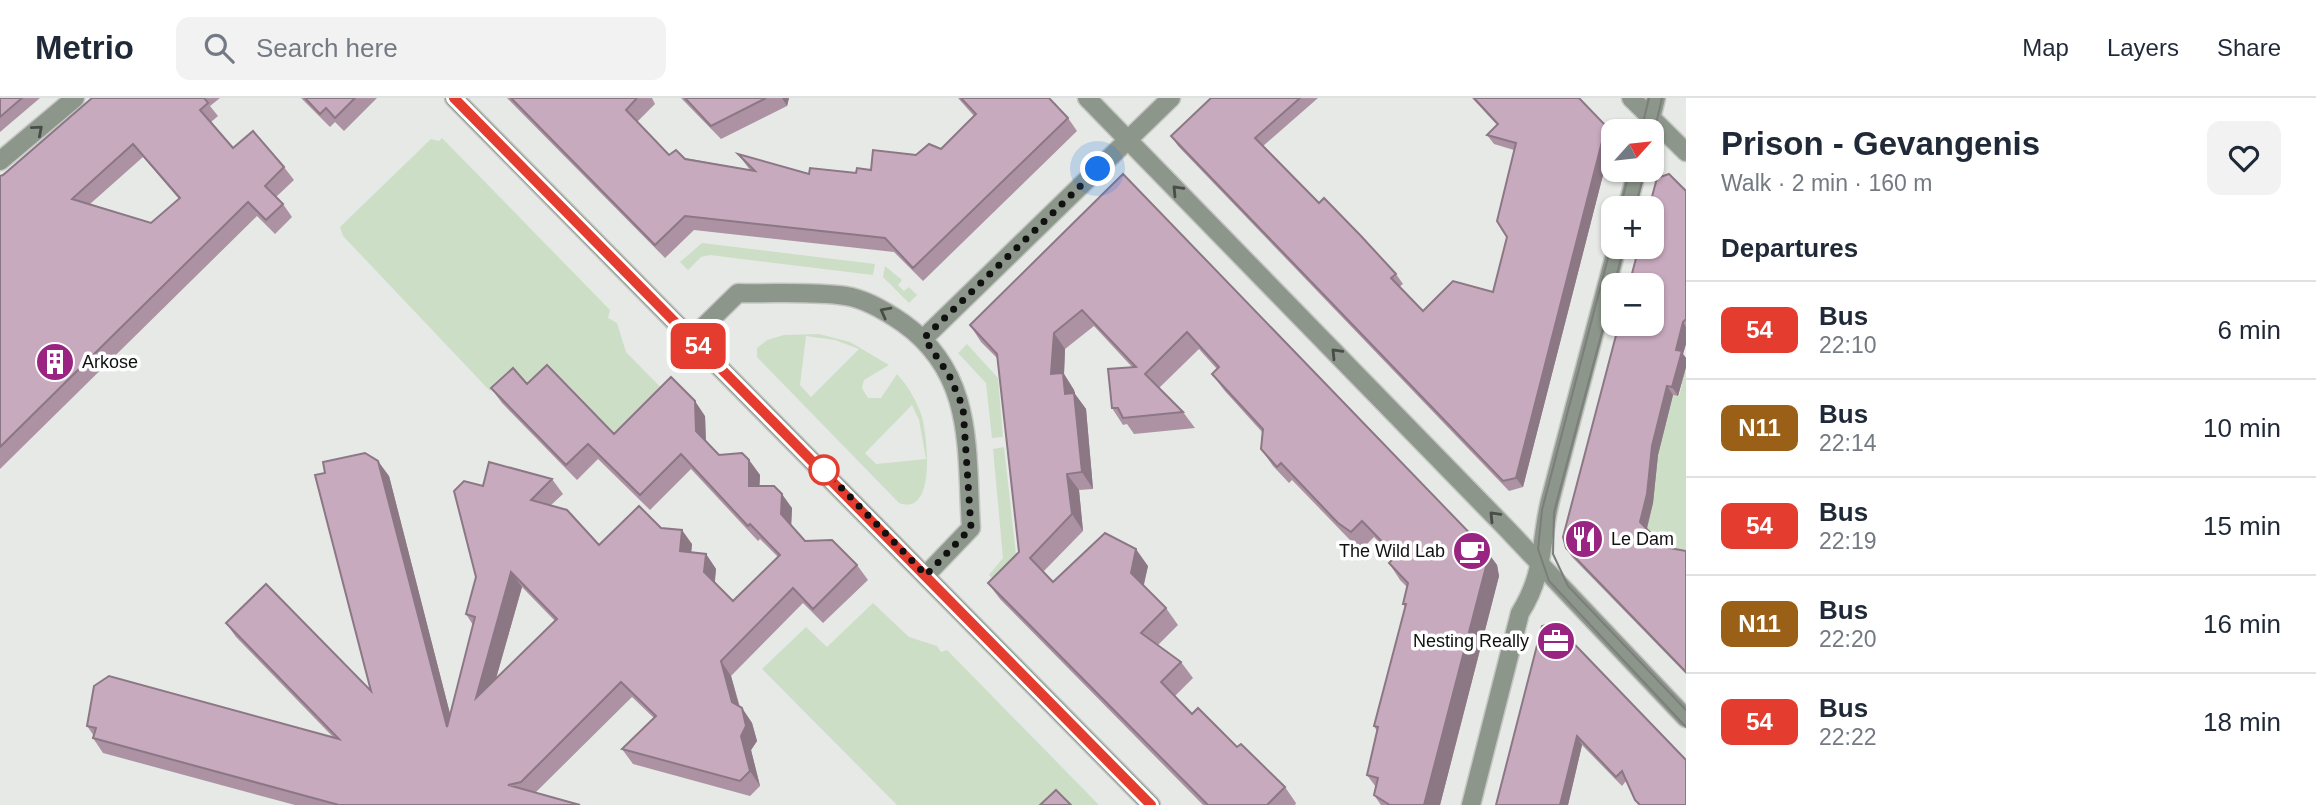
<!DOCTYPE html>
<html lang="en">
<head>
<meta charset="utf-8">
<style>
	body { margin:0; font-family:Helvetica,sans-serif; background:#f2f2f3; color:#1f2937; height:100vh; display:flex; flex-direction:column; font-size:26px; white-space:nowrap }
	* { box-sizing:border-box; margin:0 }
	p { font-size:23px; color:#747a83 }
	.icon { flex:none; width:38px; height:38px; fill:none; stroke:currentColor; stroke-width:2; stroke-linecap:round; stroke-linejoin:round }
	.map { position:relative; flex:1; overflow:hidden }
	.drawer { display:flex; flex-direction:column; background:#fff; width:630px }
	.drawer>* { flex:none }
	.badge { padding:0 14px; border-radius:10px; font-size:24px; line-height:46px }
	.needle { width:46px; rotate:63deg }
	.fabs { position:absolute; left:1601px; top:21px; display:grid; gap:14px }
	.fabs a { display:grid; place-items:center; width:63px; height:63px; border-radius:14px; background:#fff; box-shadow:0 2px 5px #0004; font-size:35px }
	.you { position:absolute; width:35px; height:35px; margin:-18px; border:5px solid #fff; border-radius:50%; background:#1a73e8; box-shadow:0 0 0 10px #1a73e833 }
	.map>.badge { position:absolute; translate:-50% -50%; box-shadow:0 0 0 4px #fff }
	h2 { padding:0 35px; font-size:26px; line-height:63px }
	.round { display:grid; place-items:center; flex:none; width:74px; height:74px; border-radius:14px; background:#f2f2f3 }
	.summary { display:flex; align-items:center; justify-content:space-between; height:119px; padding:0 35px }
	h1 { font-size:33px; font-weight:800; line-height:52px }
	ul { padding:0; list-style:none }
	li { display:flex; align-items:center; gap:21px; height:98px; padding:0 35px; border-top:2px solid #e0e1e3 }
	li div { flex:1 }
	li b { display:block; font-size:26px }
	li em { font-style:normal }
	li .badge { min-width:77px; font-weight:700; text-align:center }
	header { display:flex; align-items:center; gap:42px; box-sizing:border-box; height:98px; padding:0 35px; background:#fff; border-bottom:2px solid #e0e1e3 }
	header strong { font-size:33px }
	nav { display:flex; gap:38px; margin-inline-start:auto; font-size:24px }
	.search { width:490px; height:63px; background:#f2f2f3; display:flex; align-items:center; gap:18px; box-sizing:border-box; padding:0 24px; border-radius:14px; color:#747a83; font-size:26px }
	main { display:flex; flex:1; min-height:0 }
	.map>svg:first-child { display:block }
	.green { fill:#cddec7; fill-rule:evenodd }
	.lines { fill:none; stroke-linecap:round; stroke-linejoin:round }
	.minor-casing { stroke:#c4c6c3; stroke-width:21 }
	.minor { stroke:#8d968a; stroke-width:18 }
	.tram { stroke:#7c7e7c; stroke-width:2 }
	.wall { fill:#ac92a3; fill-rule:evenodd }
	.shaded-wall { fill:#8c7785 }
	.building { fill:#c8aabe; stroke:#8c7785; stroke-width:2; fill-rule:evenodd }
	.oneway { stroke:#484d47 }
	.line-casing { stroke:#fff; stroke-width:16 }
	.line { stroke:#e43c2e; stroke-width:10 }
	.walk { stroke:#101110; stroke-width:7; stroke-dasharray:0 12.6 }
	.stop-dot { fill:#fff; stroke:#e43c2e; stroke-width:3.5 }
	.labels { text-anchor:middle; stroke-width:7; stroke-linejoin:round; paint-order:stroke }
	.poi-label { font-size:18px; fill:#101110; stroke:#fff; text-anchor:start }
</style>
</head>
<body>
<header>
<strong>Metrio</strong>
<div class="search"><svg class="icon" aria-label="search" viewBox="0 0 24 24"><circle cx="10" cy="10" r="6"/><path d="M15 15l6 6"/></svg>Search here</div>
<nav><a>Map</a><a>Layers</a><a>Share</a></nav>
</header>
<main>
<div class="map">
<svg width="1686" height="707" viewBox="0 0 1686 707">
	<rect width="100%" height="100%" fill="#e6e9e5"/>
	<!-- green -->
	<g class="green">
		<path d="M442 40 610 212 608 220 617 225 626 254 673 302 625 351 542 297 502 282 490 293 343 138 340 129 431 41 439 43Z"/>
		<path d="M702 145 875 166 873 177 710 157 701 159 688 172 680 164Z"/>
		<path d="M885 168 902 182 898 187 904 193 909 189 917 197 909 205 883 179Z"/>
		<path d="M819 236 850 244 889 267 864 282 862 290 868 300H881L897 276C908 288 917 303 922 319 927 337 937 419 899 405L757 259V250L767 242 784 237ZM806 238 835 242 859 251 811 299 800 287ZM912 307 919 322 926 361 876 366 865 355Z"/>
		<path d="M967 246 998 280 1003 339 992 340 986 285 958 255Z"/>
		<path d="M1679 268 1686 270V470L1640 429C1654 384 1659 341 1672 297L1679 298 1682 287Z"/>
		<path d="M1004 349 1017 466 997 485 989 477 1003 460 993 351Z"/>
		<path d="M873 505 909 539 937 548 941 554 947 552 1099 707H897L762 571 806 529 827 549Z"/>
	</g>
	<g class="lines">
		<defs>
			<g id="minor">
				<path d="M454 0 1151 707"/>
				<path d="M1087 0 1506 430 1686 620"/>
				<path d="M1631 0 1686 54"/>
				<path d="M1648 33 1656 0"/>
				<path d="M0 63 75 0"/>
				<path d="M1627 110 1637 72"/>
				<path d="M924 240 1171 0"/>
				<path d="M691 241 738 195C773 196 811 193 846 198 866 201 887 214 903 225 975 276 966 352 971 430L926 477"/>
				<path d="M1471 707 1520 515C1545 476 1540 444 1550 403 1572 318 1595 233 1617 149"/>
			</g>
		</defs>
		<!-- minor casing -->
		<use href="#minor" class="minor-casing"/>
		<!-- minor -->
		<use href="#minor" class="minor"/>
		<!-- tram -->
		<g class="tram">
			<path d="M1641 33 1649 0"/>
			<path d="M1652 43 1662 0"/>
			<path d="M1620 110 1630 72"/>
			<path d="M1635 110 1645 72"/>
			<path d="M1614 137 1542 412 1538 451 1549 483 1686 629"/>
			<path d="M1614 187 1624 149"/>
			<path d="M1614 189 1554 414 1553 456 1568 488 1686 612"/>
		</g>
	</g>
	<!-- wall -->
	<g class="wall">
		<path d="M0 0H40L0 34Z"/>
		<path d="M92 0H220L210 8 218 18 211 24 233 50 284 69 294 82 276 99 283 106 292 119 275 136 257 118 0 371V78L3 77ZM143 59 179 101 151 125 90 106Z"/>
		<path d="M301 0H377L344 33 335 24 330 29Z"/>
		<path d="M507 0H652L655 6 637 24 669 57 750 72 738 56 809 76 856 75 871 72 941 51 974 18 958 0H1049L1068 20 1077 33 923 183 894 154 694 132 665 160Z"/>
		<path d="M681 0H789L787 8 721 41Z"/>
		<path d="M1211 0H1318L1263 48 1319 105 1396 176 1403 186 1399 189 1423 213 1493 194 1507 139 1514 52 1494 46 1487 37 1497 27 1472 0H1579L1606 28 1613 38 1523 389 1509 393 1178 48 1171 38Z"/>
		<path d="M1123 76 1485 451 1497 467 1499 478 1440 707H1381L1374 697 1376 689 1367 677 1377 633 1374 628 1405 509 1403 506 1407 489 1400 482 1389 465 1394 460 1374 439 1362 451 1350 442 1292 382 1289 385 1273 368 1261 351 1262 334 1224 292 1212 276 1217 271 1199 251 1159 290 1183 314 1195 330 1134 336 1127 326 1123 327 1112 310 1132 269 1094 228 1065 251 1064 276 1074 292 1075 296 1086 311 1093 391 1079 392 1083 433 1043 474 1053 484 1148 468 1143 487 1166 510 1178 527 1158 547 1181 564 1193 580 1175 598 1192 616 1237 649 1285 689 1296 705 1295 707H1203L1000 501 988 485 1019 454 998 261 981 244 970 227Z"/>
		<path d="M1686 93V246L1683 256 1686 260V269L1678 298 1673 297 1658 357 1653 405 1647 431 1664 449 1686 453V576L1572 459 1566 450Z"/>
		<path d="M527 286 614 336 705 318 706 344 719 357 749 362 760 377 759 388 792 410 791 428 805 443 857 467 868 482 823 525 803 505 731 578 740 609 742 610 752 625 757 643 751 652 760 688 750 698 633 666 622 651 654 620 632 599 535 695 580 707H295L103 655 93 640 94 638 87 628 334 640 236 539 226 525 371 593 389 378 450 616 473 527 466 516 476 479 483 388 552 381 563 396 551 407 599 447 661 430 692 446 691 454 706 456 716 471 715 484 733 503 778 459 760 441 758 443 691 371 650 412 598 361 577 382 502 305 491 290ZM522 489 555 523 496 581Z"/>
		<path d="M1542 528 1686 707H1639L1626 683 1622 688 1582 647 1568 707Z"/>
	</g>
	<!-- shaded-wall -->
	<g class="shaded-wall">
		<path d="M782 0H789L787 8Z"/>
		<path d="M1606 28 1613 38 1523 389 1516 380Z"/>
		<path d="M1683 224 1686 229V246L1683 256 1686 260V269L1678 298 1672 289 1676 252Z"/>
		<path d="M1054 235 1065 251 1064 276 1074 292 1075 296 1086 311 1093 391 1082 374 1051 276Z"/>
		<path d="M1667 288 1673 297 1658 357 1653 405 1646 433 1640 424 1652 348Z"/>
		<path d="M695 303 705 318 706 348 696 333Z"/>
		<path d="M749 362 760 377 759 403 749 388Z"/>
		<path d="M378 363 389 378 457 643 447 629Z"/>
		<path d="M1067 376 1079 392 1083 433 1072 416Z"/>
		<path d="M782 396 792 410 791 431 781 416Z"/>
		<path d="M682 432 692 446 690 468 680 453Z"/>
		<path d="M1136 451 1148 468 1143 491 1131 475Z"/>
		<path d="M1485 451 1497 467 1499 478 1440 707H1424Z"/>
		<path d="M706 456 716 471 714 488 704 474Z"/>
		<path d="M511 474 522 489 486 615 476 600Z"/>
		<path d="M721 563 731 578 742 619 732 604Z"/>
		<path d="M742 610 752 625 757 643 751 652 760 688 750 673 741 638Z"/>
		<path d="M1577 638 1582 647 1568 707H1560Z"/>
	</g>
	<!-- building -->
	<g class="building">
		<path d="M0 0H22L0 19Z"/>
		<path d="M92 0H204L208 5 200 12 233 50 253 33 284 69 265 88 283 106 266 122 248 104 0 349V78L3 77ZM133 46 180 100 151 125 72 101Z"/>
		<path d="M305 0H355L335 20 326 10 320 16Z"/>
		<path d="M511 0H637L626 12 669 57 676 52 685 61 755 73 738 56 809 76 810 70 856 75 857 70 871 72 873 52 916 57 929 46 941 51 976 16 961 0H1049L1068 20 913 170 885 140 685 118 655 147Z"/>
		<path d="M685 0H766L711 28Z"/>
		<path d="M1211 0H1300L1255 40 1319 105 1324 100 1361 138 1396 176 1391 180 1423 213 1453 183 1493 194 1507 139 1497 123 1516 45 1487 37 1498 26 1474 0H1579L1606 28 1516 380 1503 383 1171 38Z"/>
		<path d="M1123 76 1485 451 1488 461 1424 707H1390L1374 697 1378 680 1367 677 1378 629 1374 628 1406 506H1403L1408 485 1389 465 1396 458 1362 423 1351 434 1338 425 1281 365 1277 369 1261 351 1263 331 1212 276 1219 269 1187 234 1145 276 1183 314 1123 320 1118 310H1112L1108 271 1136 269 1082 212 1054 235 1051 276 1063 275 1065 296 1074 295 1082 374 1067 376 1072 416 1030 460 1053 484 1105 435 1136 451 1131 475 1166 510 1141 535 1181 564 1161 584 1192 616 1198 610 1237 649 1241 646 1285 689 1267 707H1268H1208L988 485 1019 454 997 256 970 227Z"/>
		<path d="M1669 76 1686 93V221L1683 224 1676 252 1682 253 1672 289 1667 288 1652 348 1647 396 1640 424 1664 449 1686 453V574L1566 450 1563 439 1619 226H1652V187H1629L1639 149H1652V110H1649L1657 80Z"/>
		<path d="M547 267 614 336 671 279 695 303 696 333 719 357 742 355 749 362V388H774L782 396 781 416 805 443 832 442 857 467 813 511 793 490 721 563 732 604 742 610 746 628 741 638 750 673 740 683 622 651 656 618 621 584 521 684 508 687 580 707H339L93 640 96 630 87 628 94 588 109 578 339 641 226 525 266 486 371 593 315 377 325 375 323 364 365 355 378 363 447 629 475 519 466 516 476 479 454 393 464 383 483 388 489 364 552 381 531 402 567 412 599 447 639 408 661 430 682 432 680 453 706 456 704 474 733 503 780 457 750 426 748 428 681 356 640 397 588 346 566 367 491 290 513 270 527 286ZM511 474 557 521 476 600Z"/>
		<path d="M1554 525 1686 662V707H1640L1635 702 1622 673 1616 679 1577 638 1560 707H1496L1542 528Z"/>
		<path d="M1056 692 1071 707H1040Z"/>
	</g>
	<!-- one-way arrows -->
	<defs><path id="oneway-chevron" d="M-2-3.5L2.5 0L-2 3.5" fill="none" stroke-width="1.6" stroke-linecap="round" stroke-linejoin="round" transform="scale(1.75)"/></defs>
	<g class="oneway">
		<use href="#oneway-chevron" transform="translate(38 32) rotate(-41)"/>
		<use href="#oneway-chevron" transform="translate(1177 92) rotate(-134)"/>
		<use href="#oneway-chevron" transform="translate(885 214) rotate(-152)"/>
		<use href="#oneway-chevron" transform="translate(1336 255) rotate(-134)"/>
		<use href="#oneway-chevron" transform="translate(1494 418) rotate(-134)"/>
	</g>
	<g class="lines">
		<defs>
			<path id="line" d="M454 0 1151 707"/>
		</defs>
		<!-- line casing -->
		<use href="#line" class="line-casing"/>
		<!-- line -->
		<use href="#line" class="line"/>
		<!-- walk -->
		<path class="walk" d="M824 372 926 477 971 430 963 309 949 277 924 240 1098 71"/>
	</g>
	<!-- icons -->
	<defs>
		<symbol id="building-disc" viewBox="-11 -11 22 22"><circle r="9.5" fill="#992481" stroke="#fff"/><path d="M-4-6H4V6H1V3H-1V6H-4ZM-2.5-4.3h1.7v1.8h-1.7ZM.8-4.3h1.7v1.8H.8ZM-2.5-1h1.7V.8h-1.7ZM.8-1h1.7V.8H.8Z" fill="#fff"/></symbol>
		<symbol id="restaurant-disc" viewBox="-11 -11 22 22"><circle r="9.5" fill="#992481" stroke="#fff"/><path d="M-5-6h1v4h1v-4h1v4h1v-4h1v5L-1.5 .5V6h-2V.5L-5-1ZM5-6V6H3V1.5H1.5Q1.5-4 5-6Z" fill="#fff"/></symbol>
		<symbol id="cafe-disc" viewBox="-11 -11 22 22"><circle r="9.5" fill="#992481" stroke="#fff"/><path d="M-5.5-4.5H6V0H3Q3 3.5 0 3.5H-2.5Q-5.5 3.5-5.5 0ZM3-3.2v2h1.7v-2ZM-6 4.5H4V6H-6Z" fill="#fff"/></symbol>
		<symbol id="office-disc" viewBox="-11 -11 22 22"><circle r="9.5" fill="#992481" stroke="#fff"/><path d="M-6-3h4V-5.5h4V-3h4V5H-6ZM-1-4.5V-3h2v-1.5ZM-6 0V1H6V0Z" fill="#fff"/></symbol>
	</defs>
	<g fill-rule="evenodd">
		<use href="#building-disc" x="33" y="242" width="44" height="44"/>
		<use href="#restaurant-disc" x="1562" y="419" width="44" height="44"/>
		<use href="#cafe-disc" x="1450" y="431" width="44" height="44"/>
		<use href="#office-disc" x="1534" y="521" width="44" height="44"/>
	</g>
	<!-- markers -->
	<circle class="stop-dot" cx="824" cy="372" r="14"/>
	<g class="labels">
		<!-- poi labels -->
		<g class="poi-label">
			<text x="82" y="270">Arkose</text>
			<text x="1611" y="447">Le Dam</text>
			<text x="1445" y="459" text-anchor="end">The Wild Lab</text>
			<text x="1529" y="549" text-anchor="end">Nesting Really</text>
		</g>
	</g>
</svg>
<div class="fabs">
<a><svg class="needle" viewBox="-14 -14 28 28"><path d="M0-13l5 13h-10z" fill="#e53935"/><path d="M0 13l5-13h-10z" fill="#747a83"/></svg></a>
<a>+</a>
<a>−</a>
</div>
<div class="you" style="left:1098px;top:71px"></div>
<b class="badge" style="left:698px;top:248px;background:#e43c2e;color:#fff">54</b>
</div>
<section class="drawer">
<div class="summary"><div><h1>Prison - Gevangenis</h1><p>Walk · 2 min · 160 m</p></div><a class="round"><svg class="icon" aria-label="heart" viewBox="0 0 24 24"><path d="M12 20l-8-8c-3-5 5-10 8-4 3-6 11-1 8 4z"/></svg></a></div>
<h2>Departures</h2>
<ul>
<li><span class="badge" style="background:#e43c2e;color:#fff">54</span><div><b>Bus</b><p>22:10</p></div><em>6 min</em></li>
<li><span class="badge" style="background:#9b6018;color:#fff">N11</span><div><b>Bus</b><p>22:14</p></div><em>10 min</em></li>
<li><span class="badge" style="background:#e43c2e;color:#fff">54</span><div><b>Bus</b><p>22:19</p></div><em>15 min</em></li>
<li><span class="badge" style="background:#9b6018;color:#fff">N11</span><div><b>Bus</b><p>22:20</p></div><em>16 min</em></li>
<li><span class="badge" style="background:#e43c2e;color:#fff">54</span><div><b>Bus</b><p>22:22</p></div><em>18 min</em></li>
</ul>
</section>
</main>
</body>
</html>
